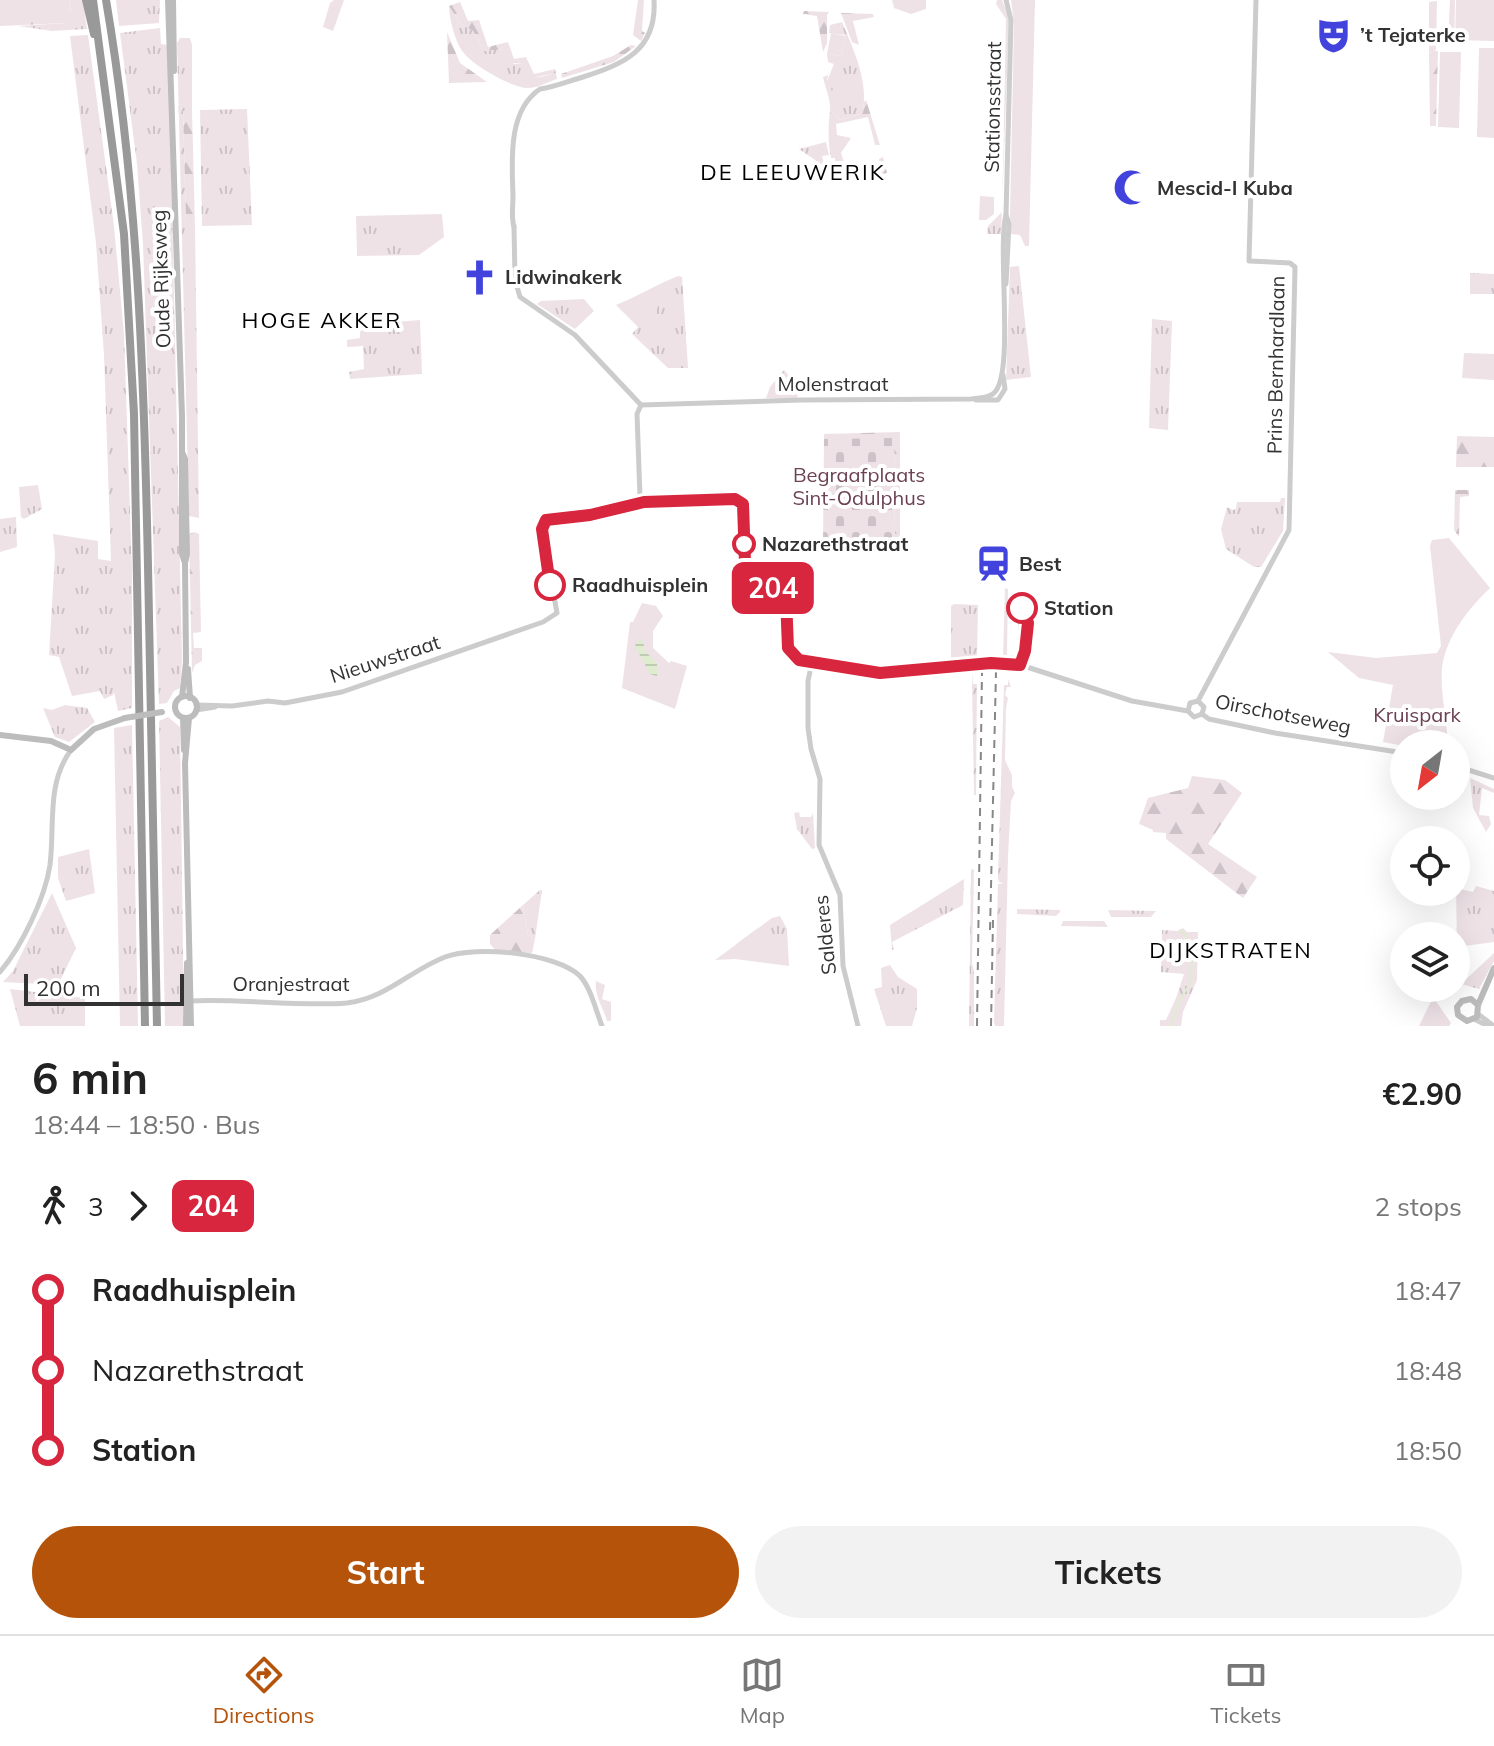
<!DOCTYPE html>
<html lang="en">
<head>
<meta charset="utf-8">
<style>
	body { margin:0; font-family:Mulish,sans-serif; background:#f2f2f2; color:#222; height:100vh; display:flex; flex-direction:column; font-size:30px; white-space:nowrap }
	* { box-sizing:border-box; margin:0 }
	p { font-size:26px; color:#767676 }
	.icon { flex:none; width:44px; height:44px; fill:none; stroke:currentColor; stroke-width:2; stroke-linecap:round; stroke-linejoin:round }
	.map { position:relative; height:1026px; overflow:hidden }
	.sheet { display:flex; flex-direction:column; background:#fff; flex:1 }
	.sheet>* { flex:none }
	.badge { padding:0 16px; border-radius:12px; font-size:28px; line-height:52px }
	.needle { width:52px; rotate:211deg }
	.fabs { position:absolute; left:1390px; top:730px; display:grid; gap:16px }
	.fabs a { display:grid; place-items:center; width:80px; height:80px; border-radius:50%; background:#fff; box-shadow:0 8px 32px #0002; font-size:40px }
	.scale { position:absolute; left:24px; bottom:20px; width:160px; box-sizing:border-box; padding-left:8px; border:4px solid #323232; border-top:0; font-size:22px; line-height:28px; white-space:nowrap; color:#323232; -webkit-text-stroke:6px #fff; paint-order:stroke }
	.map>.badge { position:absolute; translate:-50% -50%; box-shadow:0 0 0 4px #fff }
	.legs { display:flex; align-items:center; gap:12px; height:88px; padding:0 32px; font-size:26px }
	.legs p { margin-inline-start:auto }
	.summary { display:flex; align-items:center; justify-content:space-between; height:136px; padding:0 32px }
	h1 { font-size:44px; font-weight:700; line-height:60px }
	.button { display:flex; gap:16px; margin-top:auto; padding:16px 32px }
	.button a { flex:1; height:92px; border-radius:48px; background:#b45309; color:#fff; font-size:32px; font-weight:700; line-height:92px; text-align:center }
	.button a+a { background:#f2f2f2; color:#222 }
	ul { padding:0 32px; list-style:none }
	li { display:flex; align-items:center; gap:28px; height:80px; font-size:30px }
	li i { display:grid; place-items:center; width:12px; height:100%; margin:0 10px; background:currentColor }
	li i::after { content:''; width:20px; height:20px; margin:-10px; border:6px solid; border-radius:50%; background:#fff }
	li p { margin-inline-start:auto }
	li:first-child i { background:linear-gradient(#0000 50%,currentColor 0) }
	li:last-child i { background:linear-gradient(currentColor 50%,#0000 0) }
	.menu { display:flex; justify-content:space-around; align-items:center; height:112px; border-top:2px solid #e0e0e0; background:#fff; font-size:22px; color:#767676 }
	.menu a { display:grid; justify-items:center; gap:4px }
	.menu .selected { color:#b45309 }
	.map>svg:first-child { display:block }
	.grass { fill:url(#grass-tufts) }
	.forest { fill:url(#forest-firs) }
	.cemetery { fill:url(#cemetery-stones) }
	.park { fill:#eee2e7 }
	.water { fill:url(#water-rules) }
	.lines { fill:none; stroke-linecap:round; stroke-linejoin:round }
	.stream { stroke:#dfecd0; stroke-width:2 }
	.tertiary { stroke:#ccc; stroke-width:5 }
	.secondary { stroke:#bcbcbc; stroke-width:6 }
	.motorway { stroke:#999; stroke-width:8 }
	.rail { stroke:#878787; stroke-width:2; stroke-dasharray:8 6; stroke-linecap:butt }
	.secondary-bridge { stroke:#bcbcbc; stroke-width:6 }
	.line-1-casing { stroke:#fff; stroke-width:18 }
	.line-1 { stroke:#d7263d; stroke-width:12 }
	.stop-1-dot { fill:#fff; stroke:#d7263d; stroke-width:4 }
	.labels { text-anchor:middle; stroke-width:8; stroke-linejoin:round; paint-order:stroke }
	.poi-label { font-size:20px; font-weight:bold; fill:#323232; stroke:#fff; text-anchor:start }
	.street-label { font-size:20px; fill:#323232; stroke:#fff }
	.park-label { font-size:20px; fill:#6c4153; stroke:#fff }
	.stop-label { font-size:20px; font-weight:bold; fill:#323232; stroke:#fff; text-anchor:start }
	.neighbourhood-label { font-size:22px; letter-spacing:2px; fill:#000; stroke:#fff }
</style>
</head>
<body>
<div class="map">
<svg width="1494" height="1026" viewBox="0 0 1494 1026">
	<defs>
		<pattern id="grass-tufts" width="24" height="20" patternUnits="userSpaceOnUse" patternTransform="scale(2)"><rect width="24" height="20" fill="#eee2e7"/><path d="M3 7l-1-3M5 7V3M7 7l1-3M15 17l-1-3M17 17v-4M19 17l1-3" fill="none" stroke="#cdc2c7"/></pattern>
		<pattern id="forest-firs" width="22" height="20" patternUnits="userSpaceOnUse" patternTransform="scale(2)"><rect width="22" height="20" fill="#eee2e7"/><path d="M5 1l3.5 6h-7zM16 11l3.5 6h-7z" fill="#cdc2c7"/></pattern>
		<pattern id="cemetery-stones" width="16" height="16" patternUnits="userSpaceOnUse" patternTransform="scale(2)"><rect width="16" height="16" fill="#eee2e7"/><path d="M2 7V4a2 2 0 0 1 4 0v3zM10 15v-3a2 2 0 0 1 4 0v3z" fill="#cdc2c7"/></pattern>
		<pattern id="water-rules" width="6" height="5" patternUnits="userSpaceOnUse" patternTransform="scale(2)"><rect width="6" height="5" fill="#dfecd0"/><path d="M0 2.5h6" fill="none" stroke="#c0cbb3"/></pattern>
	</defs>
	<rect width="100%" height="100%" fill="#fff"/>
	<!-- grass -->
	<g class="grass">
		<path d="M69 0H83L87 29 52 31 18 26 66 23 64 13 71 11Z"/>
		<path d="M116 0H160L159 23 119 26Z"/>
		<path d="M997 0H1002L1009 17 1001 234H987L988 226 1002 212 1006 19 996 4Z"/>
		<path d="M1437 1 1436 50 1429 53V2Z"/>
		<path d="M449 6 461 24 473 31 484 51 506 49 514 64 523 63C534 82 534 78 556 73L557 79C548 82 537 88 528 88 512 88 472 65 463 52 455 42 449 17 449 6Z"/>
		<path d="M842 22C855 53 868 80 863 113L840 120 837 118 827 81 834 64 828 62 827 54 842 56 845 35 829 33 830 25Z"/>
		<path d="M160 28 161 44 168 45 170 114 182 659 180 688 174 691 167 703 159 704 143 244 137 164 120 33Z"/>
		<path d="M88 35 114 226 124 334 132 571V708L118 711 114 692 113 695 104 699 100 691 72 696 59 657 49 655 55 554 53 534 98 541V559L111 561 104 355 96 243 70 36Z"/>
		<path d="M180 38H190L192 45V111L183 112 186 223 188 226H195L199 518 189 516 177 43Z"/>
		<path d="M247 109 252 225 202 226 200 110Z"/>
		<path d="M826 142 829 155 822 156 824 165H828V169L799 149Z"/>
		<path d="M442 214 444 237 419 255 357 256 356 216Z"/>
		<path d="M1019 266 1031 377 1006 380 1010 267Z"/>
		<path d="M1470 273 1494 274V294H1470Z"/>
		<path d="M678 276 682 277 688 368H668L632 334 638 327 616 305C638 296 656 285 678 276Z"/>
		<path d="M584 299 594 311 575 329 537 304 541 301Z"/>
		<path d="M1152 319 1172 321 1168 430 1149 428Z"/>
		<path d="M420 320 422 374 350 379 349 372 364 369 363 346 347 347V340L360 338V325Z"/>
		<path d="M784 370 793 380 798 398H766L770 387Z"/>
		<path d="M38 485 42 509 24 519 21 517 19 487Z"/>
		<path d="M1281 498H1285L1283 531 1261 567H1254L1226 549 1221 529 1227 507 1233 510 1236 509 1237 502H1280Z"/>
		<path d="M16 517 17 547 0 552V519Z"/>
		<path d="M1005 588 1008 589 1007 655H1018V623L1015 622V616L1022 617C1028 627 1024 646 1021 657L1014 660 1003 658Z"/>
		<path d="M954 604 978 605 977 658 951 660V606Z"/>
		<path d="M973 672V684H977L976 795H974L972 685Z"/>
		<path d="M1008 679 1011 687H1007L1005 695 1008 698 1006 709 1005 760 1012 775V787L1015 793 1011 801 1008 856 1004 1026H995L994 1022 998 884 1004 883 999 882 998 878 1004 685H1008Z"/>
		<path d="M65 705 87 708 95 722 69 742 55 737 43 708 52 710Z"/>
		<path d="M168 717 180 727 184 1026H165L159 721Z"/>
		<path d="M132 725 138 1026H120L114 728Z"/>
		<path d="M1470 778 1494 789V793L1482 788 1479 815 1489 816 1491 824 1486 832 1473 808Z"/>
		<path d="M799 812 800 817H811L813 813 815 848 812 849 797 829 794 813Z"/>
		<path d="M89 849 95 893 66 901 58 878V857Z"/>
		<path d="M974 869 972 963 974 971V1026H969L971 870Z"/>
		<path d="M964 879 963 905 892 942 894 949 892 950 890 925Z"/>
		<path d="M1476 886 1494 891V942L1457 947 1456 888 1473 892Z"/>
		<path d="M540 890H542L535 939 528 935 523 905Z"/>
		<path d="M52 893 76 948 58 985 3 982 13 971Z"/>
		<path d="M1017 909 1060 910V912L1056 916 1017 914Z"/>
		<path d="M1108 910 1156 911 1151 917H1111Z"/>
		<path d="M780 916 787 929 789 966 735 959 715 960 772 918Z"/>
		<path d="M1063 921H1104L1108 927 1061 926Z"/>
		<path d="M1183 928 1187 932H1198L1197 980 1183 1012 1181 1026H1160V1020H1166L1176 998 1184 974 1161 972 1162 930 1178 931Z"/>
		<path d="M1494 953V961L1479 989 1461 984Z"/>
		<path d="M890 965 898 977 917 989V1008L912 1026H886L874 989 882 987 881 968Z"/>
		<path d="M10 989 85 998V1026H20Z"/>
		<path d="M1433 997 1451 1023 1449 1026H1419Z"/>
	</g>
	<!-- forest -->
	<g class="forest">
		<path d="M0 0H69L71 12 65 14 67 23 0 26Z"/>
		<path d="M334 0H344L333 31 323 27 330 3Z"/>
		<path d="M638 0H644L642 31 645 33 641 41 633 35Z"/>
		<path d="M892 0H926V9L911 14 894 8Z"/>
		<path d="M1450 0H1455L1454 45H1448Z"/>
		<path d="M460 2 468 21 479 20 488 47 508 42 514 59 526 57 534 74 555 69 556 73 531 78 523 63H511L506 49 484 51 473 31 461 24 449 6Z"/>
		<path d="M804 11 829 12 827 15V43L823 52 817 16 803 14Z"/>
		<path d="M841 13 873 14 874 17 853 21 859 45 852 42Z"/>
		<path d="M447 32 460 63 487 82 449 83Z"/>
		<path d="M631 45 636 46 614 62 562 78 561 74 613 56Z"/>
		<path d="M1432 51H1438L1436 126H1430L1429 54Z"/>
		<path d="M828 75 827 80 830 82 837 118 840 120 863 113 864 102 866 100 880 145H875L868 117 836 124 837 135 851 138 841 153 846 169 860 172 880 170 879 159 883 157 887 173 849 181H842L835 177V158H831C828 144 828 125 830 111 831 100 825 87 823 77Z"/>
		<path d="M183 111H192L195 226H187L186 223Z"/>
		<path d="M900 432V550H881V541L895 540 894 439H824V434Z"/>
		<path d="M1457 436 1494 437V467H1456Z"/>
		<path d="M1455 490H1469V496L1460 497 1459 537 1454 530Z"/>
		<path d="M195 532 199 534 201 632 193 633 194 648H202V661L195 665 192 673 189 534Z"/>
		<path d="M1192 776 1225 780 1242 793 1208 844 1257 877 1243 898 1166 839V833L1153 832V830L1139 824 1148 798 1188 788Z"/>
		<path d="M523 905 528 935 535 939 532 953 496 951 490 944V935Z"/>
	</g>
	<!-- cemetery -->
	<path class="cemetery" d="M894 438 895 541H881V550H864L863 542 823 543 824 439Z"/>
	<!-- park -->
	<g class="park">
		<path d="M0 0H67L71 18 0 23Z"/>
		<path d="M1011 0H1035L1029 246H1025L1020 235 1011 234 1010 217 1014 24Z"/>
		<path d="M1456 0H1494V41L1455 40Z"/>
		<path d="M831 33 845 36 842 56 827 54Z"/>
		<path d="M1479 48H1494V138L1477 137Z"/>
		<path d="M1440 52H1461L1459 128 1438 127Z"/>
		<path d="M980 196 994 197V214L986 220H979Z"/>
		<path d="M407 219H437V237L426 245 422 239H411Z"/>
		<path d="M664 294 649 326H643L625 310Z"/>
		<path d="M1464 353 1494 354V380L1462 378Z"/>
		<path d="M1449 538 1490 588C1468 609 1446 637 1442 668 1440 692 1447 720 1448 744H1404V746L1383 742 1393 685 1359 678 1328 652 1376 658 1437 653 1441 646 1430 546 1432 540Z"/>
		<path d="M642 603 656 606 663 616 653 631V648L669 663 671 661 687 666 675 709 622 688 630 622H633Z"/>
		<path d="M758 928 762 940 760 962 742 959 735 945Z"/>
		<path d="M596 981 605 985 602 999 611 1002V1021H607C604 1009 594 996 596 981Z"/>
	</g>
	<!-- water -->
	<path class="water" d="M640 639 644 644 643 649 657 663V676L649 674C646 663 639 656 635 645Z"/>
	<g class="lines">
		<!-- stream -->
		<path class="stream" d="M1170 1026 1181 998 1191 982 1192 943 1180 930"/>
		<!-- tertiary -->
		<g class="tertiary">
			<path d="M514 226 515 280 520 297 575 335 641 405"/>
			<path d="M514 227C511 217 513 207 513 196 512 162 507 111 540 89 555 87 569 81 583 77 624 64 657 50 654 0"/>
			<path d="M1006 284 1009 224 1006 215"/>
			<path d="M976 400H998L1005 389 1003 375"/>
			<path d="M641 405 801 400 971 399C979 398 989 398 994 393 1015 374 997 249 1006 215L1011 20 1006 0"/>
			<path d="M641 405 637 414 640 497 643 501"/>
			<path d="M812 662 808 681V728L811 749 820 779 819 845 840 895 843 966 858 1026"/>
			<path d="M1198 701 1289 530 1295 267 1290 263 1249 261 1256 0"/>
			<path d="M196 705 232 706 268 701 285 703 342 692 543 622 557 613 543 534 546 520 590 515 644 502 735 499 743 504 745 563 754 574 786 598 788 648 799 660 880 673 1007 664 1027 667 1132 701 1188 711 1194 717 1202 714"/>
			<path d="M196 710 215 707"/>
			<path d="M1188 711 1190 703 1198 701 1204 707 1202 714"/>
			<path d="M1202 714 1209 719 1275 733 1404 753"/>
			<path d="M1456 766 1494 778"/>
			<path d="M0 972C22 946 45 898 50 865 55 825 46 784 71 750"/>
			<path d="M188 1001C239 998 297 1007 347 1003 385 999 411 970 445 957 476 945 556 953 580 976 591 988 596 1011 602 1026"/>
			<path d="M1478 1014 1494 1026"/>
			<path d="M1474 1019 1488 1026"/>
		</g>
		<!-- secondary -->
		<g class="secondary">
			<path d="M168 0 182 416V554L185 563"/>
			<path d="M173 0 174 71"/>
			<path d="M188 669 190 698"/>
			<circle cx="186" cy="707" r="11"/>
			<path d="M182 697 186 662 185 563 187 554 185 459 182 452"/>
			<path d="M183 718 184 750"/>
			<path d="M189 718 185 763 191 1026"/>
			<path d="M0 735 51 741 71 750 94 729 125 718"/>
			<path d="M1478 1005 1471 999 1462 1001 1457 1007 1458 1015 1467 1021 1477 1017 1478 1005 1494 968"/>
			<path d="M186 1026 187 963"/>
		</g>
		<!-- motorway -->
		<g class="motorway">
			<path d="M86 0 94 34"/>
			<path d="M93 0 124 234 134 414 145 1026"/>
			<path d="M106 0C138 187 144 377 148 566 151 720 154 873 157 1026"/>
		</g>
		<!-- rail -->
		<g class="rail">
			<path d="M990 930 996 672"/>
			<path d="M977 1026 982 672"/>
			<path d="M991 1026 993 920"/>
		</g>
		<!-- secondary-bridge -->
		<path class="secondary-bridge" d="M125 718 162 712"/>
	</g>
	<g class="lines">
		<defs>
			<path id="line-1" d="M550 585 542 529 546 520 590 515 644 502 735 499 743 504 745 563 754 574 786 598 788 648 799 660 880 673 991 663 1020 665 1025 651 1028 623 1022 608"/>
		</defs>
		<!-- line-1 casing -->
		<use href="#line-1" class="line-1-casing"/>
		<!-- line-1 -->
		<use href="#line-1" class="line-1"/>
	</g>
	<!-- icons -->
	<defs>
		<symbol id="theatre-bare" viewBox="-9 -9 18 18"><path d="M-5-5.5Q0-4 5-5.5V0Q5 5 0 6Q-5 5-5 0ZM-3.3-2.5H-1v1.5H-3.3ZM1-2.5H3.3v1.5H1ZM-2.8 1Q0 5.5 2.8 1Z" fill="#4243dc" stroke="#fff" stroke-width="2.5" paint-order="stroke"/></symbol>
		<symbol id="mosque-bare" viewBox="-9 -9 18 18"><path d="M3.5-4.9A6 6 0 1 0 3.5 4.9A5 5 0 1 1 3.5-4.9Z" fill="#4243dc" stroke="#fff" stroke-width="2.5" paint-order="stroke"/></symbol>
		<symbol id="church-bare" viewBox="-9 -9 18 18"><path d="M-1.2-6h2.4v3.5h3.3v2.4h-3.3V6h-2.4V-.1h-3.3v-2.4h3.3Z" fill="#4243dc" stroke="#fff" stroke-width="2.5" paint-order="stroke"/></symbol>
		<symbol id="station-bare" viewBox="-9 -9 18 18"><path d="M-3-6H3Q5-6 5-4V2Q5 4 3 4L4.5 6H3L1.5 4h-3L-3 6H-4.5L-3 4Q-5 4-5 2V-4Q-5-6-3-6ZM-3.5-4v3h7v-3ZM-3.5 1v1.5H-2V1ZM2 1v1.5H3.5V1Z" fill="#4243dc" stroke="#fff" stroke-width="2.5" paint-order="stroke"/></symbol>
	</defs>
	<g fill-rule="evenodd">
		<use href="#theatre-bare" x="1308" y="10" width="51" height="51"/>
		<use href="#mosque-bare" x="1106" y="162" width="51" height="51"/>
		<use href="#church-bare" x="454" y="252" width="51" height="51"/>
		<use href="#station-bare" x="968" y="538" width="51" height="51"/>
	</g>
	<!-- markers -->
	<g class="stop-1-dot">
		<circle cx="744" cy="544" r="10"/>
		<circle cx="550" cy="585" r="14"/>
		<circle cx="1022" cy="608" r="14"/>
	</g>
	<g class="labels">
		<!-- poi labels -->
		<g class="poi-label">
			<text x="1360" y="42">’t Tejaterke</text>
			<text x="1157" y="195">Mescid-I Kuba</text>
			<text x="505" y="284">Lidwinakerk</text>
			<text x="1019" y="571">Best</text>
		</g>
		<!-- street labels -->
		<g class="street-label">
			<text transform="translate(993 107) rotate(-89)" y="7">Stationsstraat</text>
			<text transform="translate(161 279) rotate(-92)" y="7">Oude Rijksweg</text>
			<text transform="translate(1276 365) rotate(-89)" y="7">Prins Bernhardlaan</text>
			<text x="833" y="391">Molenstraat</text>
			<text transform="translate(385 659) rotate(-18)" y="7">Nieuwstraat</text>
			<text transform="translate(1283 714) rotate(11)" y="7">Oirschotseweg</text>
			<text transform="translate(825 935) rotate(-96)" y="7">Salderes</text>
			<text x="291" y="991">Oranjestraat</text>
		</g>
		<!-- park labels -->
		<g class="park-label">
			<text x="859" y="482">Begraafplaats<tspan x="859" dy="23">Sint-Odulphus</tspan></text>
			<text x="1417" y="722">Kruispark</text>
		</g>
		<!-- stop labels -->
		<g class="stop-label">
			<text x="762" y="551">Nazarethstraat</text>
			<text x="572" y="592">Raadhuisplein</text>
			<text x="1044" y="615">Station</text>
		</g>
		<!-- neighbourhood labels -->
		<g class="neighbourhood-label">
			<text x="793" y="180">DE LEEUWERIK</text>
			<text x="322" y="328">HOGE AKKER</text>
			<text x="1231" y="958">DIJKSTRATEN</text>
		</g>
	</g>
</svg>
<div class="fabs">
<a><svg class="needle" viewBox="-14 -14 28 28"><path d="M0-13l5 13h-10z" fill="#e53935"/><path d="M0 13l5-13h-10z" fill="#767676"/></svg></a>
<a><svg class="icon" aria-label="locate" viewBox="0 0 24 24"><circle cx="12" cy="12" r="6"/><path d="M12 2v4M12 18v4M2 12h4M18 12h4"/></svg></a>
<a><svg class="icon" aria-label="layers" viewBox="0 0 24 24"><path d="M12 4l9 5-9 5-9-5zM3 14l9 5 9-5"/></svg></a>
</div>
<div class="scale">200 m</div>
<b class="badge" style="left:773px;top:588px;background:#d7263d;color:#fff">204</b>
</div>
<section class="sheet">
<div class="summary"><div><h1>6 min</h1><p>18:44 – 18:50 · Bus</p></div><b>€2.90</b></div>
<div class="legs"><svg class="icon" aria-label="walk" viewBox="0 0 24 24"><circle cx="13" cy="4" r="2"/><path d="M13 8l-2 6 4 7M11 14l-3 7M7 12l3-4h3l4 4"/></svg>3<svg class="icon" aria-label="forward" viewBox="0 0 24 24"><path d="M9 5l7 7-7 7"/></svg><b class="badge" style="background:#d7263d;color:#fff">204</b><p>2 stops</p></div>
<ul>
<li><i style="color:#d7263d"></i><b>Raadhuisplein</b><p>18:47</p></li>
<li><i style="color:#d7263d"></i><span>Nazarethstraat</span><p>18:48</p></li>
<li><i style="color:#d7263d"></i><b>Station</b><p>18:50</p></li>
</ul>
<div class="button"><a>Start</a><a>Tickets</a></div>
</section>
<nav class="menu">
<a class="selected"><svg class="icon" aria-label="directions" viewBox="0 0 24 24"><path d="M12 3l9 9-9 9-9-9zM9 14v-3h6M13 9l2 2-2 2"/></svg>Directions</a>
<a><svg class="icon" aria-label="map" viewBox="0 0 24 24"><path d="M3 6l6-2 6 2 6-2v14l-6 2-6-2-6 2zM9 4v14M15 6v14"/></svg>Map</a>
<a><svg class="icon" aria-label="tickets" viewBox="0 0 24 24"><path d="M3 7h18v10H3zM15 7v10"/></svg>Tickets</a>
</nav>
</body>
</html>
